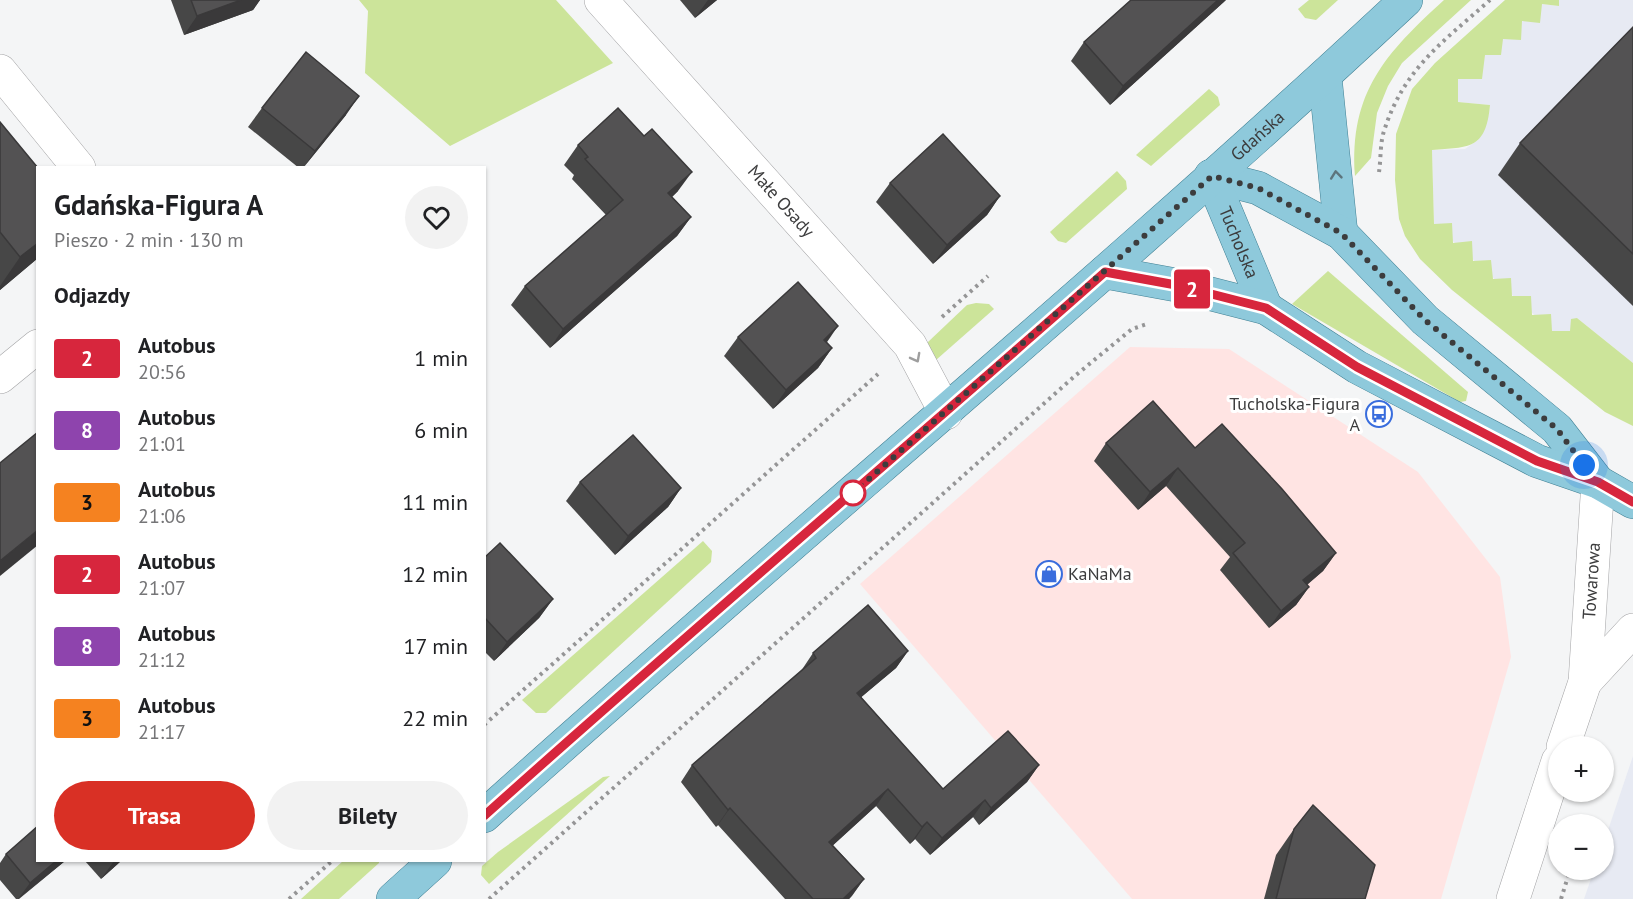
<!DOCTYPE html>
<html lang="pl">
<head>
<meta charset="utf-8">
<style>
	body { margin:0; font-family:"PT Sans",sans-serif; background:#f2f2f2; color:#202124; height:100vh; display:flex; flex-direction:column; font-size:22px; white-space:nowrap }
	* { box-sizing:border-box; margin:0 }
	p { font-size:20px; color:#757577 }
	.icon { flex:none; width:33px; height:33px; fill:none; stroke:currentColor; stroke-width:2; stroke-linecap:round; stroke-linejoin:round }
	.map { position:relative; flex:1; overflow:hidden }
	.drawer { position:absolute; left:36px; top:166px; width:450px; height:696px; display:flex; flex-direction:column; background:#fff; border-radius:0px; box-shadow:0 2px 4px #0004 }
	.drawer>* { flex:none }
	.badge { padding:0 12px; border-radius:4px; font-size:21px; line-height:39px }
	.tools { position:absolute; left:1548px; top:736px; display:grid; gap:12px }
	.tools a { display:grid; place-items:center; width:66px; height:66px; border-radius:50%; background:#fff; box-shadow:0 2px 4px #0004; font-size:30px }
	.you { position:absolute; width:30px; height:30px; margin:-15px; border:4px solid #fff; border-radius:50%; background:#1a73e8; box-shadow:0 0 0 9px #1a73e833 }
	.map>.badge { position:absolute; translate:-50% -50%; box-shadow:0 0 0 3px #fff }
	h2 { padding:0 18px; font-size:22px; line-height:54px }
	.round { display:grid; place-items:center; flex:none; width:63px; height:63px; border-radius:32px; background:#f2f2f2 }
	.head { display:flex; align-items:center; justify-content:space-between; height:102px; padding:0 18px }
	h1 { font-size:28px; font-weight:600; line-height:45px }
	.button { display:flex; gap:12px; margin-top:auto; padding:12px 18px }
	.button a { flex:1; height:69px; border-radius:36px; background:#d93025; color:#fff; font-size:24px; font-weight:600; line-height:69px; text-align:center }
	.button a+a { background:#f2f2f2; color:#202124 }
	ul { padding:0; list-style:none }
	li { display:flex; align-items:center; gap:18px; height:72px; padding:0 18px }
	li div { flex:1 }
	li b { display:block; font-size:22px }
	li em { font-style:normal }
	li .badge { min-width:66px; font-weight:700; text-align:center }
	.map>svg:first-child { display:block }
	.built { fill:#e7eaf3 }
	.industrial { fill:#ffe4e3 }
	.green { fill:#cce49a }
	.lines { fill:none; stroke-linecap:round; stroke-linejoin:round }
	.minor-casing { stroke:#a3a3a5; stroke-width:34 }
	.major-casing { stroke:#418094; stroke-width:34 }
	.path { stroke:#959596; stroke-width:4; stroke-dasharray:3 4.5; stroke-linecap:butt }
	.minor { stroke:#fff; stroke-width:33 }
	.major { stroke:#8ec9db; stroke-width:33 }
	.wall { fill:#474747 }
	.shaded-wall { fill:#3a393a }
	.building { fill:#535253; stroke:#3a393a; stroke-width:1.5 }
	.oneway { stroke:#5d747c }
	.oneway2 { stroke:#9e9e9e }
	.line-casing { stroke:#fff; stroke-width:14 }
	.line { stroke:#d7263d; stroke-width:9 }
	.walk { stroke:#3c3c3d; stroke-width:6; stroke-dasharray:0 10.8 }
	.stop-dot { fill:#fff; stroke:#d7263d; stroke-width:3 }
	.labels { text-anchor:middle; stroke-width:6; stroke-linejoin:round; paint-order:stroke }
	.street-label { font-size:18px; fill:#3c3c3d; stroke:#fff }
	.poi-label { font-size:18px; fill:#3c3c3d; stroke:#fff; text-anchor:end }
</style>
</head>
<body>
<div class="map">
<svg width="1633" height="899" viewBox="0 0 1633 899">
	<rect width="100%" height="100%" fill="#f4f5f6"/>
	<!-- built -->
	<g class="built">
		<path d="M1559 0H1633V363L1577 318 1571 331H1552L1434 224 1432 150 1465 149 1478 140 1489 114 1490 105 1458 102V79L1542 4 1559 6Z"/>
		<path d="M1633 756V899H1584L1594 870H1604V842Z"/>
	</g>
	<!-- industrial -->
	<path class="industrial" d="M1130 347 1229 349 1418 472 1500 577 1511 657 1441 899H1132L860 584Z"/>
	<!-- green -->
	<g class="green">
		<path d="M359 0H556L613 63 450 146 365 73 368 11Z"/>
		<path d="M1309 0H1338L1316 20 1305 18 1298 9Z"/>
		<path d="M1444 0H1471L1402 63 1388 86 1377 113 1371 158 1355 176C1349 92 1386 53 1444 0Z"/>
		<path d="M1505 0H1559V6L1542 4 1540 23 1522 21 1521 40 1503 39 1501 55H1485L1482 79H1458V102L1490 105C1486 150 1469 147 1432 150L1434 224 1452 223 1453 243 1472 241 1473 261 1491 260 1493 279 1511 278 1512 296H1531L1532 315 1551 314 1552 331H1570L1571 319 1577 318 1633 363V426L1605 412 1452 290 1420 259 1405 236 1399 219 1395 180 1396 134 1412 89 1435 63Z"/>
		<path d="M1209 89 1218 97 1220 105 1151 166 1136 155Z"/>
		<path d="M1117 171 1126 181 1127 189 1066 243 1058 241 1050 232Z"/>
		<path d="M1328 271 1468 392 1466 401 1460 402 1292 304Z"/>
		<path d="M976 303 989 304 994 309 936 360 929 359 928 342 967 305Z"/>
		<path d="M703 541 712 551 711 562 546 713H536L522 700Z"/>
		<path d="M610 776 489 884 481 875 482 866 498 852 603 777Z"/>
		<path d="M343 861H379V863L339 899H301Z"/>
	</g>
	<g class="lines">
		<defs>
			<g id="minor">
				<path id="s1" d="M601 0 910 345 946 413"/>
				<path d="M0 71 79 168"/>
				<path d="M0 377 38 346"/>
				<path d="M1585 682 1633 630"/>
				<path id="s2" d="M1563 747 1585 682 1598 482"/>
				<path d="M1513 899 1558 761"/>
			</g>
			<g id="major">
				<path d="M1325 76 1341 233"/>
				<path d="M1211 176 1258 188 1341 233 1425 320 1557 429 1598 482"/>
				<path id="s3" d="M1211 176 1266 308"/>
				<path d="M1105 272 1176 285 1266 308 1357 367 1537 461 1598 482 1633 502"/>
				<path id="s4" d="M484 816C789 541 1106 280 1406 0"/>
				<path d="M393 899 435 861"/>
			</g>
		</defs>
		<!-- minor casing -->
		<use href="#minor" class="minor-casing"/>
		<!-- major casing -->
		<use href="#major" class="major-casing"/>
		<!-- path -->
		<g class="path">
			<path d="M1379 172C1381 159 1380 143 1384 131 1404 68 1443 42 1490 0"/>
			<path d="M942 317 988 276"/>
			<path d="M484 725 878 374"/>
			<path d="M289 899 332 861"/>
			<path d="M489 899 1076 375 1132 329 1147 324"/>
			<path d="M1561 899 1570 870"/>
		</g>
		<!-- minor -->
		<use href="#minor" class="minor"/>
		<!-- major -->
		<use href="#major" class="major"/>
	</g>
	<!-- wall -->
	<g class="wall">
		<path d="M171 0H260L253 10 184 35Z"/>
		<path d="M680 0H717L695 18Z"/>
		<path d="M1226 0 1110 105 1071 61 1084 42Z"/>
		<path d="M1633 27V306L1498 175 1520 143Z"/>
		<path d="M262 108 346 115 303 168H299L248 127Z"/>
		<path d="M0 122 38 258 0 290Z"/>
		<path d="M578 145 678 191 672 197 691 217 677 236 550 348 511 305 525 286 606 215 572 179 574 175 564 165Z"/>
		<path d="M890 183 1000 196 987 215 933 264 876 202Z"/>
		<path d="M738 337 827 342 832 348 818 368 773 409 724 356Z"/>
		<path d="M1106 443 1195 448 1336 553 1323 571 1307 585 1309 587 1296 605 1269 628 1220 570 1230 557 1166 486 1138 510 1094 461Z"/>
		<path d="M580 482 681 488 668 507 615 555 566 501Z"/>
		<path d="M484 558 553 599 539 618 494 661 484 651Z"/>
		<path d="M908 651 896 668 861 697 943 789 1039 765 1027 782 979 825 973 817 930 855 915 839 910 844 876 806 833 845 864 879 852 896 849 899H785L718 825 716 827 681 782 692 765 801 671 813 653Z"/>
		<path d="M1294 829 1365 899H1264L1276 855Z"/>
		<path d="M6 854 38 861H65L19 899H16L0 880V863Z"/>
		<path d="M85 861H121L101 879Z"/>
	</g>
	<!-- shaded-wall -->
	<g class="shaded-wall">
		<path d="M241 0H260L253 10 184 35 197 16Z"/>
		<path d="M708 0H717L695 18Z"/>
		<path d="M1218 0H1226L1110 105 1123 86Z"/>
		<path d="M359 96 346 115 303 168 315 151Z"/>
		<path d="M692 172 678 191 655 213 668 193Z"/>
		<path d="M1000 196 987 215 933 264 947 245Z"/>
		<path d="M691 217 677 236 550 348 563 329Z"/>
		<path d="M38 243V258L0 290V286L20 257Z"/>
		<path d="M838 326 825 345 824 340Z"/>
		<path d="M832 348 818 368 773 409 786 390Z"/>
		<path d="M1178 468 1166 486 1138 510 1150 492Z"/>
		<path d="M681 488 668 507 615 555 628 536Z"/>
		<path d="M38 530V545L0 576V561Z"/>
		<path d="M1336 553 1323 571 1291 598 1303 580Z"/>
		<path d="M1309 587 1296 605 1269 628 1281 611Z"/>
		<path d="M553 599 539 618 494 661 507 642Z"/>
		<path d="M908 651 896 668 846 710 857 693Z"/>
		<path d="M1039 765 1027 782 979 825 991 808Z"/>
		<path d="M888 789 876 806 818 859 829 842Z"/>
		<path d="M985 800 973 817 930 855 942 838Z"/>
		<path d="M730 808 718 825 716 827 728 810Z"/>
		<path d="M927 822 915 839 910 844 922 827Z"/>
		<path d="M56 861H65L18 899 30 883Z"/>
		<path d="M114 861H121L101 879Z"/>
		<path d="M864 879 849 899H843Z"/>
	</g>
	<!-- building -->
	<g class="building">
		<path d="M191 0H241L197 16Z"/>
		<path d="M1131 0H1218L1123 86 1084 42Z"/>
		<path d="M1633 27V254L1520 143Z"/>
		<path d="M306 52 359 96 315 151 262 108Z"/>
		<path d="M618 108 644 136 652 129 692 172 668 193 691 217 563 329 525 286 623 200 585 159 588 157 578 145Z"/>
		<path d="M0 122 38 168V243L20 257 0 232Z"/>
		<path d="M943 134 1000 196 947 245 890 183Z"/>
		<path d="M798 282 838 326 824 340 832 348 786 390 738 337Z"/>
		<path d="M1153 401 1195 448 1222 424 1282 489 1336 553 1303 580 1309 587 1281 611 1233 553 1245 543 1178 468 1150 492 1106 443Z"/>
		<path d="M38 432V530L0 561V463Z"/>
		<path d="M633 435 681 488 628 536 580 482Z"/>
		<path d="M500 543 553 599 507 642 484 617V558Z"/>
		<path d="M868 605 908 651 857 693 943 789 1008 731 1039 765 991 808 985 800 942 838 927 822 922 827 888 789 829 842 864 879 843 899H813L730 808 728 810 692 765 816 658 813 653Z"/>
		<path d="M1313 805 1375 865 1365 899H1276L1294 829Z"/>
		<path d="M38 826V861H56L30 883 6 854Z"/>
	</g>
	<!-- one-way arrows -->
	<defs><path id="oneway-chevron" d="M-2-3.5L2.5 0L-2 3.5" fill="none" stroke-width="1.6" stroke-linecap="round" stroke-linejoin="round" transform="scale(1.5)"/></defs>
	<use class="oneway" href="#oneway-chevron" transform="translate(1336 175) rotate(-96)"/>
	<use class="oneway2" href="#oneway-chevron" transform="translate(916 358) rotate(62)"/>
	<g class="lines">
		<defs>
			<path id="line" d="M484 816C689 632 899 454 1105 272L1176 285 1266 308 1357 367 1537 461 1598 482 1633 502"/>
		</defs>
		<!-- line casing -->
		<use href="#line" class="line-casing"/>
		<!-- line -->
		<use href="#line" class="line"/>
		<!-- walk -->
		<path class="walk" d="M853 493 1212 176 1258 188 1341 233 1425 320 1557 429 1584 465"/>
	</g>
	<!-- icons -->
	<defs>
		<symbol id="bus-ring" viewBox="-11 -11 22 22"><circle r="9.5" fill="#fff" stroke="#396ddd" stroke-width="1.5"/><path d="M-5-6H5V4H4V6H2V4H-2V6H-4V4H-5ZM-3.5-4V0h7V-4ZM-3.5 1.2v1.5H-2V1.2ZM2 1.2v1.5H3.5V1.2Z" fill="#396ddd"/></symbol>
		<symbol id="shop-ring" viewBox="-11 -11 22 22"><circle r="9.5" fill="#fff" stroke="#396ddd" stroke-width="1.5"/><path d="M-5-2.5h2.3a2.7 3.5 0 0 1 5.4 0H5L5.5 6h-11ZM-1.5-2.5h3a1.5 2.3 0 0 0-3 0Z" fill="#396ddd"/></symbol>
	</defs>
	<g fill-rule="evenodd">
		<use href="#bus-ring" x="1364" y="399" width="30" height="30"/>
		<use href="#shop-ring" x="1034" y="559" width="30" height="30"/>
	</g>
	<!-- markers -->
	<circle class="stop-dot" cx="853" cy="493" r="12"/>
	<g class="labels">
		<!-- street labels -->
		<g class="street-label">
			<text dy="6" stroke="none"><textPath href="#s4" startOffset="1030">Gdańska</textPath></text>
			<text dy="6" stroke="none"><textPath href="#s1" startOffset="270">Małe Osady</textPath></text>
			<text dy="6" stroke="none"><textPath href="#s3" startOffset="72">Tucholska</textPath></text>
			<text dy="6" stroke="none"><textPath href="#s2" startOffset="170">Towarowa</textPath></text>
		</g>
		<!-- poi labels -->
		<g class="poi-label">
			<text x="1360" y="410">Tucholska-Figura<tspan x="1360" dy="21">A</tspan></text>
			<text x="1068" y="580" text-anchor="start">KaNaMa</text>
		</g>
	</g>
</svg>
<div class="tools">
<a>+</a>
<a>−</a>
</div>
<div class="you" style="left:1584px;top:465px"></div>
<b class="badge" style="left:1192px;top:289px;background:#d7263d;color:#fff">2</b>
<section class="drawer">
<div class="head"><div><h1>Gdańska-Figura A</h1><p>Pieszo · 2 min · 130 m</p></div><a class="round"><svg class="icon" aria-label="heart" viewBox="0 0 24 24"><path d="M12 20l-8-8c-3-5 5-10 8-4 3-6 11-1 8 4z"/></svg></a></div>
<h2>Odjazdy</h2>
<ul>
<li><span class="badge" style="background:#d7263d;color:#fff">2</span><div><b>Autobus</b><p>20:56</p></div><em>1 min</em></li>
<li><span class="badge" style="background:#8e44ad;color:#fff">8</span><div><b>Autobus</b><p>21:01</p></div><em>6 min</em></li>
<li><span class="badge" style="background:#f58220;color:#111">3</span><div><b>Autobus</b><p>21:06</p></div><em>11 min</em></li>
<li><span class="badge" style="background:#d7263d;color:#fff">2</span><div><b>Autobus</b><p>21:07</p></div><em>12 min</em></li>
<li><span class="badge" style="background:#8e44ad;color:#fff">8</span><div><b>Autobus</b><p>21:12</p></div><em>17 min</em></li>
<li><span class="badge" style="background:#f58220;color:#111">3</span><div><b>Autobus</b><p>21:17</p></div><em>22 min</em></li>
</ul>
<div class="button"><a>Trasa</a><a>Bilety</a></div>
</section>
</div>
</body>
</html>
